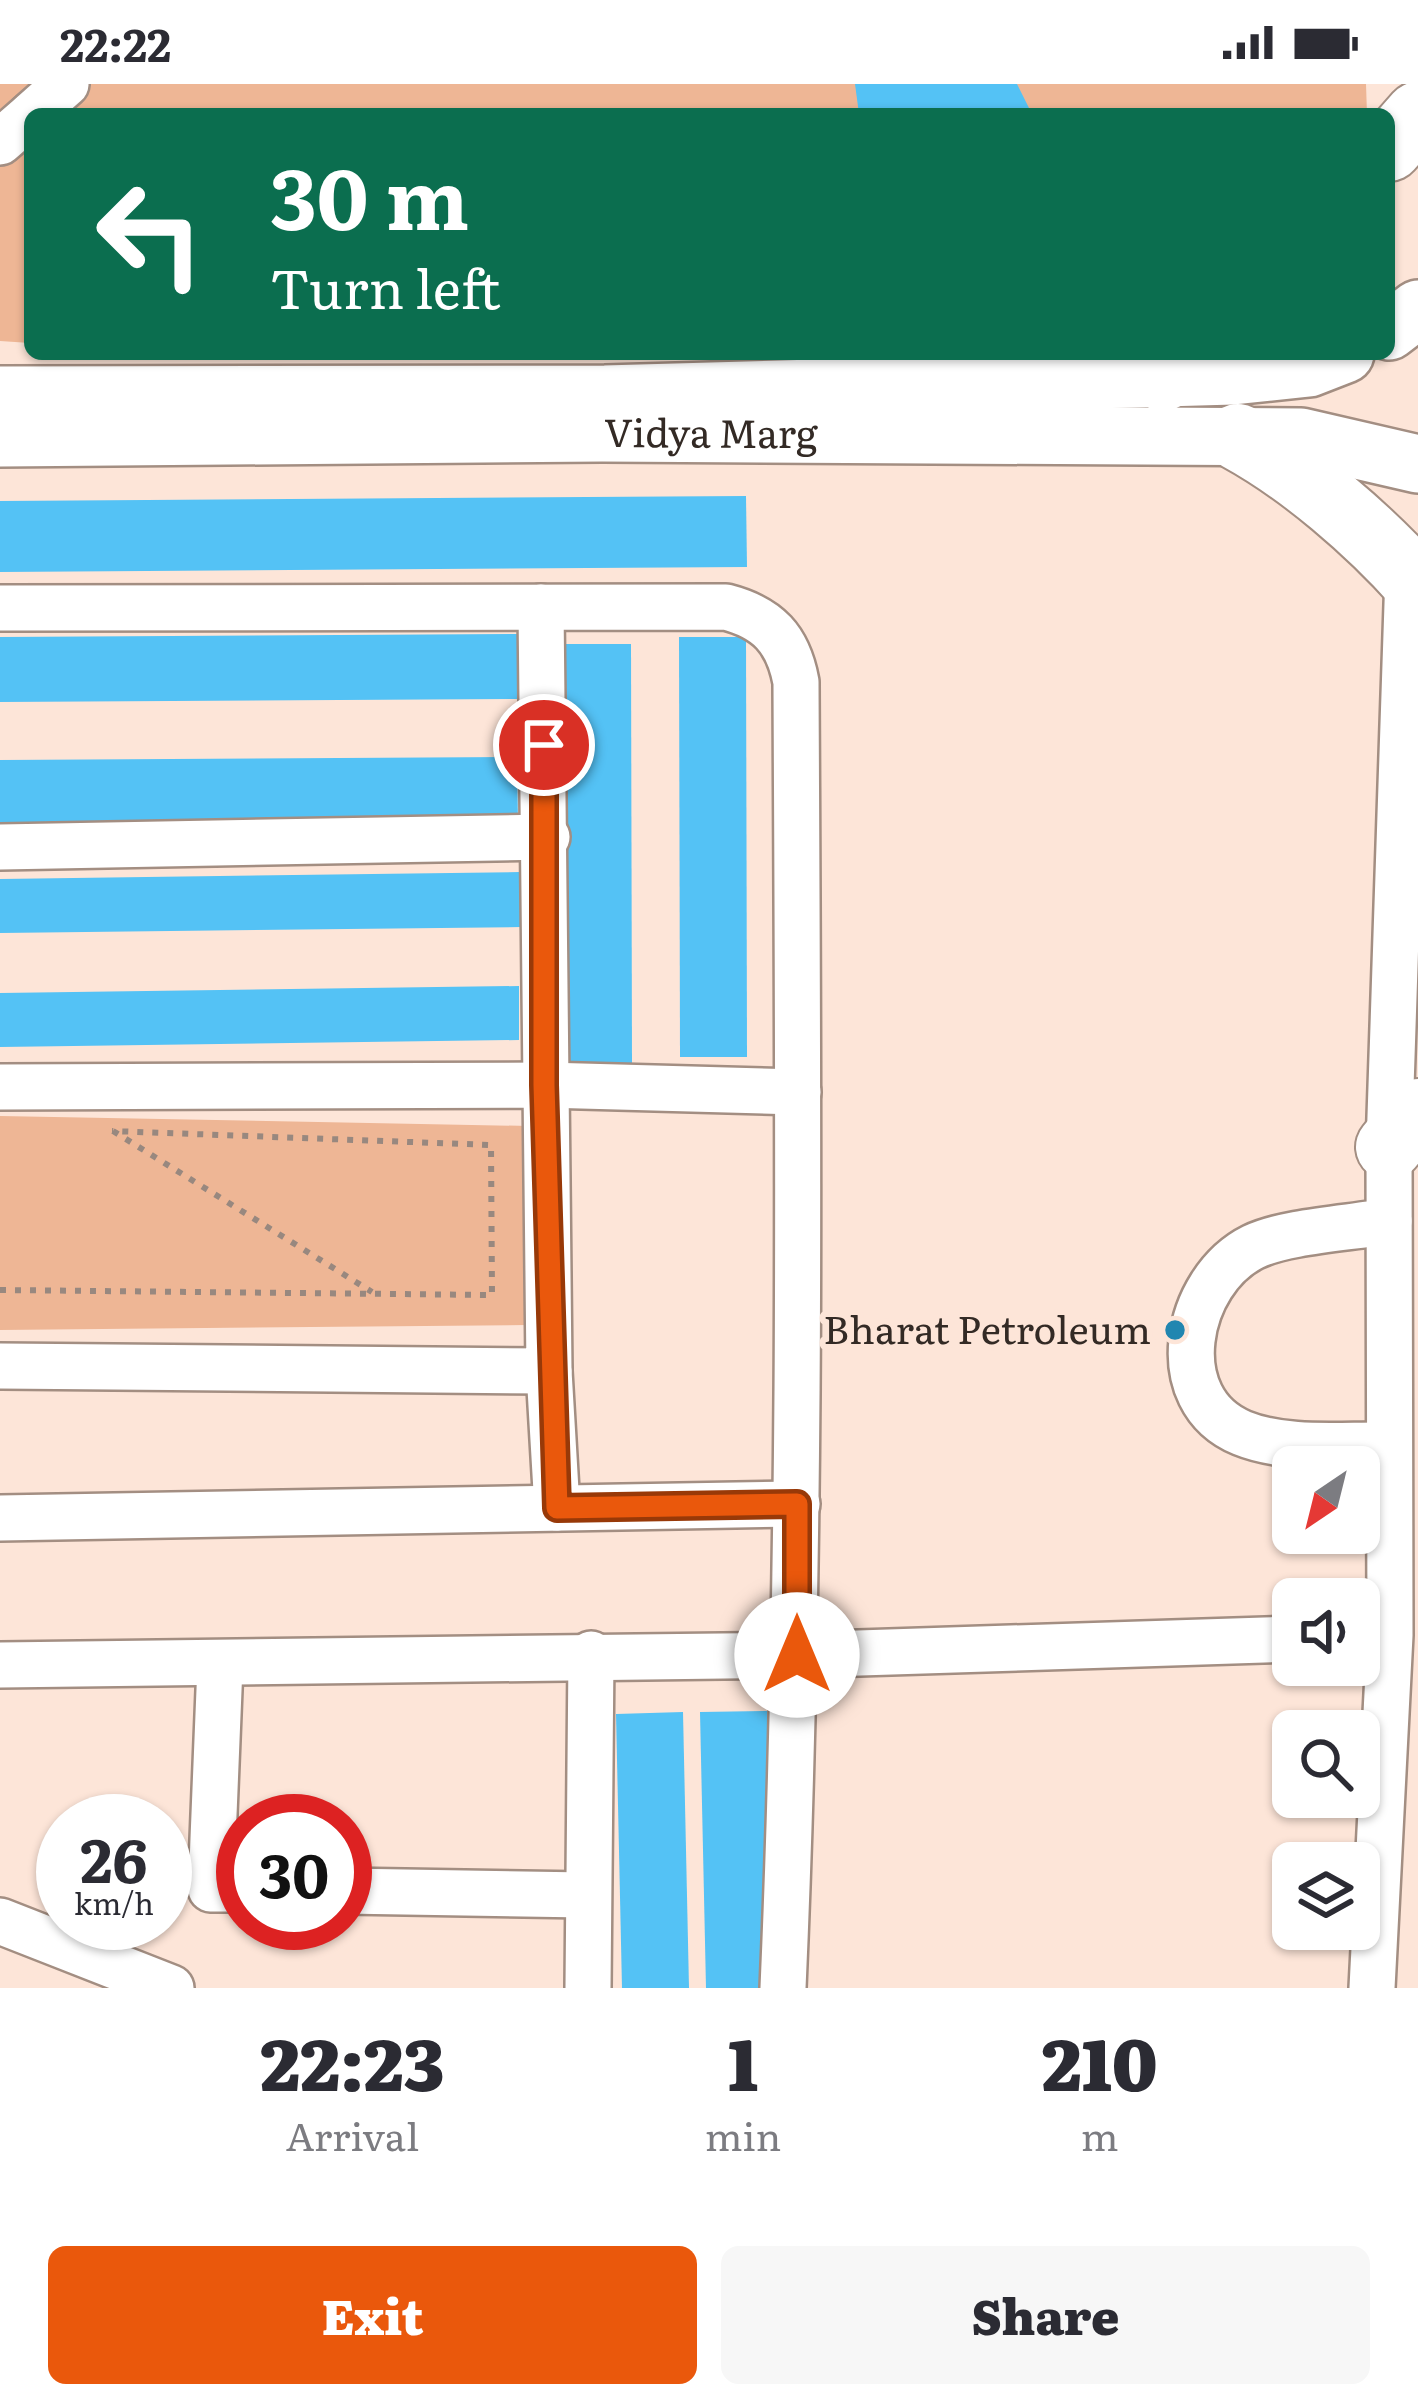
<!DOCTYPE html>
<html lang="en">
<head>
<meta charset="utf-8">
<style>
	:root { --surface:#fff; --page:#f7f7f7; --text:#2b2b33; --muted:#7c7c81; --accent:#ea580c }
	body { margin:0; font-family:Literata,serif; background:var(--page); color:var(--text); height:100vh; display:flex; flex-direction:column; font-size:45px; white-space:nowrap }
	* { box-sizing:border-box; margin:0 }
	p { font-size:39px; color:var(--muted) }
	.icon { flex:none; width:66px; height:66px; fill:none; stroke:currentColor; stroke-width:2; stroke-linecap:round; stroke-linejoin:round }
	.map { position:relative; height:1904px; overflow:hidden }
	.details { display:flex; flex-direction:column; background:var(--surface); flex:1 }
	.details>* { flex:none }
	.banner { position:absolute; left:24px; top:24px; width:1371px; height:252px; border-radius:18px; box-shadow:0 3px 9px #0004; background:#0b6e4f; color:#fff; overflow:hidden }
	.needle { width:78px; rotate:215deg }
	.buttons { position:absolute; left:1272px; top:1362px; display:grid; gap:24px }
	.buttons a { display:grid; place-items:center; width:108px; height:108px; border-radius:18px; background:var(--surface); box-shadow:0 3px 9px #0004; font-size:60px }
	.speed { position:absolute; left:36px; top:1710px; display:flex; gap:24px; font-size:60px; font-weight:700; text-align:center }
	.speed>* { display:grid; place-content:center; width:156px; height:156px; border-radius:50%; background:var(--surface); box-shadow:0 3px 9px #0004; line-height:1 }
	.speed small { font-size:30px; font-weight:400 }
	.speed .limit { border:18px solid #d22; background:#fff; color:#111 }
	.pin { position:absolute; display:grid; place-items:center; width:102px; height:102px; color:#fff; margin:-51px; border:6px solid #fff; border-radius:50%; box-shadow:0 3px 12px #0007 }
	.me { position:absolute; width:132px; margin:-66px; rotate:0deg; stroke-linejoin:round; filter:drop-shadow(0 0 9px #0008) }
	.turn { display:flex; align-items:center; gap:42px; height:252px; padding:0 48px; font-size:54px }
	.turn .icon { width:156px; height:156px; stroke-width:2.5 }
	.turn b { display:block; font-size:84px; line-height:102px }
	.eta { display:flex; justify-content:space-evenly; align-items:center; height:204px; text-align:center }
	.eta b { font-size:72px; font-weight:800; line-height:84px }
	.button { display:flex; gap:24px; margin-top:auto; padding:24px 48px }
	.button a { flex:1; height:138px; border-radius:18px; background:var(--accent); color:#fff; font-size:48px; font-weight:800; line-height:138px; text-align:center }
	.button a+a { background:var(--page); color:var(--text) }
	.status { display:flex; justify-content:space-between; align-items:center; height:84px; padding:0 60px; background:var(--surface); direction:ltr }
	.status svg { height:33px; fill:currentColor }
	.map>svg:first-child { display:block }
	.green { fill:#eeb695 }
	.building { fill:#54c2f5 }
	.lines { fill:none; stroke-linecap:round; stroke-linejoin:round }
	.minor-casing { stroke:#a38e82; stroke-width:50 }
	.major-casing { stroke:#a38e82; stroke-width:62 }
	.highway-casing { stroke:#a38e82; stroke-width:70 }
	.path { stroke:#98887f; stroke-width:6; stroke-dasharray:6 9; stroke-linecap:butt }
	.minor { stroke:#fff; stroke-width:45 }
	.major { stroke:#fff; stroke-width:57 }
	.highway { stroke:#fff; stroke-width:66 }
	.route-casing { stroke:#983908; stroke-width:30 }
	.route { stroke:#ea580c; stroke-width:21 }
	.poi-dot { fill:#2186b0; stroke:#fde5d8; stroke-width:4.5 }
	.labels { text-anchor:middle; stroke-width:12; stroke-linejoin:round; paint-order:stroke }
	.street-label { font-size:39px; fill:#332a25; stroke:#fde5d8 }
	.poi-label { font-size:39px; fill:#332a25; stroke:#fde5d8; text-anchor:end }
</style>
</head>
<body>
<div class="status"><b>22:22</b><svg viewBox="0 0 49 12"><path d="M0 12V9h3v3zM5 12V6h3v6zM10 12V3h3v9zM15 12V0h3v12zM26 1h20v11H26zM47 4h2v5h-2z"/></svg></div>
<div class="map">
<svg width="1418" height="1904" viewBox="0 0 1418 1904">
	<rect width="100%" height="100%" fill="#fde5d8"/>
	<g class="green">
		<path d="M 0,0 L 1366,0 L 1367,30 L 30,30 L 30,259 L 0,257 Z"/>
		<path d="M 0,1032 L 529,1042 L 527,1241 L 0,1246 Z"/>
	</g>
	<g class="building">
		<path d="M 855,0 L 1017,0 L 1032,30 L 859,30 Z"/>
		<path d="M 746,412 L 747,483 L 0,488 L 0,417 Z"/>
		<path d="M 519,550 L 520,615 L 0,618 L 0,553 Z"/>
		<path d="M 679,553 L 746,553 L 747,973 L 680,973 Z"/>
		<path d="M 565,560 L 631,560 L 632,980 L 566,979 Z"/>
		<path d="M 517,673 L 518,738 L 0,741 L 0,676 Z"/>
		<path d="M 520,788 L 521,843 L 0,849 L 0,795 Z"/>
		<path d="M 519,902 L 519,956 L 0,963 L 0,909 Z"/>
		<path d="M 767,1627 L 773,1904 L 706,1904 L 700,1628 Z"/>
		<path d="M 683,1628 L 689,1904 L 622,1904 L 616,1630 Z"/>
	</g>
	<g class="lines">
		<g class="minor-casing">
			<g id="minor">
				<path d="M 32,30 L 66,0"/>
				<path d="M 0,58 L 30,32"/>
				<path d="M 0,524 L 726,523 C 768,534 788,555 796,598 C 798,1034 802,1469 783,1904"/>
				<path d="M 0,763 L 547,753"/>
				<path d="M 0,1003 L 545,1001 L 798,1008"/>
				<path d="M 1389,1137 C 1351,1144 1286,1147 1253,1163 C 1185,1197 1162,1316 1242,1349 C 1286,1367 1343,1360 1389,1361"/>
				<path d="M 0,1282 L 549,1287 L 541,523"/>
				<path d="M 549,1287 L 557,1424"/>
				<path d="M 0,1434 L 797,1420"/>
				<path d="M 0,1581 L 797,1571 L 1293,1555"/>
				<path d="M 220,1581 L 211,1805 L 243,1805"/>
				<path d="M 345,1807 L 586,1811"/>
				<path d="M 0,1837 L 171,1904"/>
				<path d="M 588,1904 L 591,1570"/>
				<path d="M 1372,1904 L 1390,1551 L 1389,1063 L 1408,490"/>
			</g>
		</g>
		<g class="major-casing">
			<g id="major">
				<path d="M 1389,247 L 1418,225"/>
				<path d="M 0,311 L 605,310 L 1233,292 L 1309,284 L 1345,270"/>
				<path id="s1" d="M 0,354 L 602,349 L 1301,353 L 1418,380"/>
			</g>
		</g>
		<g class="highway-casing">
			<g id="highway">
				<path d="M 1389,64 L 1418,31"/>
				<path d="M 1163,294 L 1188,270"/>
				<path d="M 1238,353 C 1302,388 1369,446 1418,501"/>
				<path d="M 1389,1063 L 1418,1028"/>
			</g>
		</g>
		<g class="path">
			<path d="M 113,1047 L 372,1208"/>
			<path d="M 0,1206 L 492,1211 L 491,1061 L 112,1047"/>
		</g>
		<use href="#minor" class="minor"/>
		<use href="#major" class="major"/>
		<use href="#highway" class="highway"/>
	</g>
	<g class="lines">
		<g class="route-casing">
			<path id="route" d="M 544,661 L 544,1001 L 557,1424 L 797,1420 L 797,1571"/>
		</g>
		<use href="#route" class="route"/>
	</g>
	<circle class="poi-dot" cx="1175" cy="1246" r="12"/>
	<g class="labels">
		<g class="street-label">
			<text dy="14" stroke="none"><textPath href="#s1" startOffset="711">Vidya Marg</textPath></text>
		</g>
		<g class="poi-label">
			<text x="1151" y="1260">Bharat Petroleum</text>
		</g>
	</g>
</svg>
<div class="buttons">
<a><svg class="needle" viewBox="-14 -14 28 28"><path d="M0-13l5 13h-10z" fill="#e53935"/><path d="M0 13l5-13h-10z" fill="#7c7c81"/></svg></a>
<a><svg class="icon" aria-label="sound" viewBox="0 0 24 24"><path d="M4 9h4l5-4v14l-5-4H4zM17 9q2 3 0 6"/></svg></a>
<a><svg class="icon" aria-label="search" viewBox="0 0 24 24"><circle cx="10" cy="10" r="6"/><path d="M15 15l6 6"/></svg></a>
<a><svg class="icon" aria-label="layers" viewBox="0 0 24 24"><path d="M12 4l9 5-9 5-9-5zM3 14l9 5 9-5"/></svg></a>
</div>
<div class="speed"><div>26<small>km/h</small></div><div class="limit">30</div></div>
<div class="pin" style="left:544px;top:661px;background:#d93025"><svg class="icon" aria-label="arrive" viewBox="0 0 24 24"><path d="M6 21V4h12l-3 4 3 4H6"/></svg></div>
<svg class="me" style="left:797px;top:1571px" viewBox="-20 -20 40 40"><circle r="19" fill="#fff"/><path d="M0-13L10 11 0 6-10 11z" fill="#ea580c"/></svg>
<div class="banner">
<div class="turn"><svg class="icon" aria-label="left" viewBox="0 0 24 24"><path d="M17 20v-9H6M10 6l-5 5 5 5"/></svg><div><b>30 m</b>Turn left</div></div>
</div>
</div>
<section class="details">
<div class="eta">
<div><b>22:23</b><p>Arrival</p></div>
<div><b>1</b><p>min</p></div>
<div><b>210</b><p>m</p></div>
</div>
<div class="button"><a>Exit</a><a>Share</a></div>
</section>
</body>
</html>
